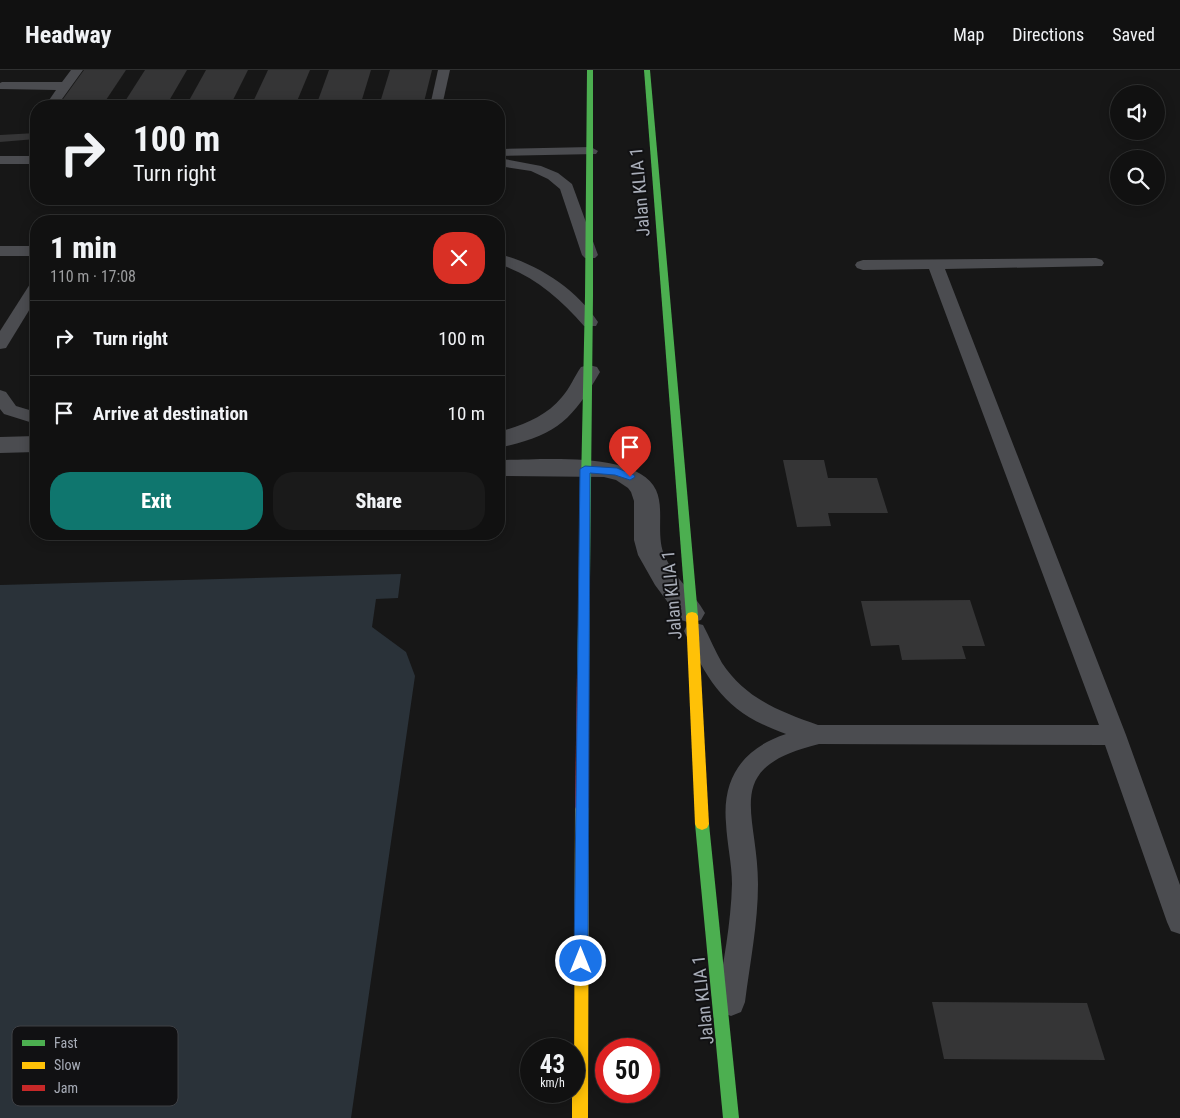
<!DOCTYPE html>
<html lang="en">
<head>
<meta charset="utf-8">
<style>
	:root { --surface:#111; --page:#1a1a1a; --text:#f1f3f6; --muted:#9c9d9f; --line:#303131; --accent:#0f766e }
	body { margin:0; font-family:"Roboto Condensed",sans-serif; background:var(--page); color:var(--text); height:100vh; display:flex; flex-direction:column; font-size:19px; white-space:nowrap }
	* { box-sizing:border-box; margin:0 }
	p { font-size:16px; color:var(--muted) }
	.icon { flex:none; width:28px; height:28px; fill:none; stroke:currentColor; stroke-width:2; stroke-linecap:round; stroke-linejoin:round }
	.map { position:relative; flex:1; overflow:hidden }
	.drawer { position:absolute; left:30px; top:145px; width:475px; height:325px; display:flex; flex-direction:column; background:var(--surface); border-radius:20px; box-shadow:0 2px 12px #0003,0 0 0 1px var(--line) }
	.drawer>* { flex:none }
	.guide { position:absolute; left:30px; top:30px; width:475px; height:105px; border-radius:20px; box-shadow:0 2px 12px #0003,0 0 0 1px var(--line); background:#111; color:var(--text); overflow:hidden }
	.tools { position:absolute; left:1110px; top:15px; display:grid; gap:10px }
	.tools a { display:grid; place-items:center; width:55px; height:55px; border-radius:50%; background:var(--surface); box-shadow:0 2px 12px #0003,0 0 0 1px var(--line); font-size:25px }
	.speed { position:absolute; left:520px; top:968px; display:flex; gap:10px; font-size:25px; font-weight:700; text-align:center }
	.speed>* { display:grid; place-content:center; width:65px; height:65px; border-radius:50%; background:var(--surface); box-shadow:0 2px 12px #0003,0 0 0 1px var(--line); line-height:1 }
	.speed small { font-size:12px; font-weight:400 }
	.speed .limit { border:8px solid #d22; background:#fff; color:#111 }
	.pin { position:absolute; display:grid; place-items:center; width:42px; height:42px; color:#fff; margin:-51px -21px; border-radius:50% 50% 50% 0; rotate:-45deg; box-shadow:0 0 5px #0007 }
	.pin .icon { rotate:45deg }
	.me { position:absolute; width:55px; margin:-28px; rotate:0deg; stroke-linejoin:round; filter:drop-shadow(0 0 4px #0008) }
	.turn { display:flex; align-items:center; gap:18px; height:105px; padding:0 20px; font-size:22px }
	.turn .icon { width:65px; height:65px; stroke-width:2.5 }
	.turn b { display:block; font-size:35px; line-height:42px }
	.round { display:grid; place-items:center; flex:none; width:52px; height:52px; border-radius:20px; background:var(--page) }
	.head { display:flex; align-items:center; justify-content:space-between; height:85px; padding:0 20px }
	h1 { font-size:30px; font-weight:800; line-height:38px }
	.button { display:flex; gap:10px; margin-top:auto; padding:10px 20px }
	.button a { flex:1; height:58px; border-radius:20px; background:var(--accent); color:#fff; font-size:20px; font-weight:800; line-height:58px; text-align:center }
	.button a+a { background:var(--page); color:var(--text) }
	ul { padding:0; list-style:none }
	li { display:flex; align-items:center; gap:15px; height:75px; padding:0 20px; border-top:1px solid var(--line) }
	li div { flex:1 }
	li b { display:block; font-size:19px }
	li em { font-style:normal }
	header { display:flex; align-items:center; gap:30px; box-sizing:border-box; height:70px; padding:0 25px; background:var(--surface); border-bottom:1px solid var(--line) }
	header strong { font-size:24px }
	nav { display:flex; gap:28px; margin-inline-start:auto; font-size:18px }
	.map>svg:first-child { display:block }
	.water { fill:#2a3239 }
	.building { fill:#353536 }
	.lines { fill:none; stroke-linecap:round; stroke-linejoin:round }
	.lane { fill:#4b4c50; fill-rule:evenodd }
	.street { fill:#4b4c50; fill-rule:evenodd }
	.fast { fill:#4caf50; fill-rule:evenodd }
	.slow { fill:#ffc107; fill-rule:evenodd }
	.jam { fill:#c62828; fill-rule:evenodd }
	.route { fill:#1a73e8; stroke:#114b97 }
	.labels { text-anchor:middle; stroke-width:4; stroke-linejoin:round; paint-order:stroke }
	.street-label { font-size:18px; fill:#a8adb8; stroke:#111113 }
	.key { fill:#111113; stroke:#3e4045; stroke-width:1 }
	.key-label { font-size:14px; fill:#a8adb8 }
</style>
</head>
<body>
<header>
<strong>Headway</strong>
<nav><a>Map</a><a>Directions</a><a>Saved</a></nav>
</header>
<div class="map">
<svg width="1180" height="1048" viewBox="0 0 1180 1048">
	<rect width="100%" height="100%" fill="#171717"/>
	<path class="water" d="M 401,504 L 398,528 L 376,529 L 372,557 L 406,582 L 415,606 L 351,1048 L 0,1048 L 0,515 Z"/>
	<g class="building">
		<path d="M 84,0 L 126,0 L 102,36 L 58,36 Z"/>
		<path d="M 145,0 L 187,0 L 166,36 L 122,36 Z"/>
		<path d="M 206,0 L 248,0 L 230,36 L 186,36 Z"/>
		<path d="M 268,0 L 310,0 L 295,36 L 251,36 Z"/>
		<path d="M 329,0 L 371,0 L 360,36 L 316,36 Z"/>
		<path d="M 390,0 L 432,0 L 423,36 L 379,36 Z"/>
		<path d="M 36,63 L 36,69 L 0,72 L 0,65 Z"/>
		<path d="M 783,390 L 824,390 L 828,408 L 877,408 L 888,443 L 828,443 L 831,456 L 797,457 Z"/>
		<path d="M 970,530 L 985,576 L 962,576 L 966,589 L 902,590 L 899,575 L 871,576 L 861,531 Z"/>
		<path d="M 932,932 L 1087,933 L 1105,990 L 944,989 Z"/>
	</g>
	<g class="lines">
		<g class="lane">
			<path d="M 71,0 L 83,0 L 57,36 L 45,36 L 56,20 L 0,19 L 0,13 L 2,12 L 62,12 Z"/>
			<path d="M 438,0 L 450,0 L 442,36 L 430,36 Z"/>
			<path d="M 591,77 L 598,81 L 596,84 L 499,86 L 499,80 L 502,79 Z"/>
			<rect x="0" y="86" width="36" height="8"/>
			<path d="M 499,88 L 541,96 L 558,103 L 572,114 L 598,185 L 595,188 L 585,188 L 582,185 L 560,119 L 548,109 L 531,101 L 499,96 Z"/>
			<rect x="0" y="176" width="36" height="10"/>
			<path d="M 499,184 C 538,194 576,219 598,252 L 596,256 L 584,256 C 560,228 534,206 499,194 Z"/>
			<path d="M 1096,188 L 1102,190 L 1104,193 L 1102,196 L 945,199 L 1126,665 L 1180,815 L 1180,864 L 1171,861 L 1167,852 L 1105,675 L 819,674 C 720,698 758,741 758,814 C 758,853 750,893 745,932 L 741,942 L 731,946 L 721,942 L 717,932 C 723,893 731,854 732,814 C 732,794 727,774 726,753 C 722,708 743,678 786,664 C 726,643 710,615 684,561 L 687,555 L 695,553 L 703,555 C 710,568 715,581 722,593 C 745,628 780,642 818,655 L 1099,655 L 929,199 L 863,200 L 857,198 L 855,195 L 857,192 L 863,190 Z"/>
			<path d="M 36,212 L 36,229 L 6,278 L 0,279 L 0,261 L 30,214 Z"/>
			<path d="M 0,320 L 6,322 L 16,336 L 36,342 L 36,354 L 4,344 L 0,339 Z"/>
		</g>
		<g class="street">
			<path d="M 589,295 L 597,297 L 600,302 C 571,352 556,365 499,378 L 499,362 C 522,355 546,347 562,327 C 570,318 574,307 581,297 Z"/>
			<path d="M 36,366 L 36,382 L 0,383 L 0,367 Z"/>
			<path d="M 499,390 C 537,390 638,380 656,420 C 665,440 655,465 665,487 C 675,508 694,523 705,543 L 701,550 L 691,553 L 681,550 L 655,515 L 638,485 L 634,470 L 634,431 L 631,422 L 628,418 L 616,410 L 604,407 L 499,406 Z"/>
		</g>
		<g class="fast">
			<path d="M 587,0 L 593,0 L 593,226 L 589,602 L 587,605 L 579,605 L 577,602 L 585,226 Z"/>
			<path d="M 644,0 L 650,0 L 698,546 L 696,549 L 688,549 L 686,546 Z"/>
			<path d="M 702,748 L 707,750 L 709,754 L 739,1048 L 723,1048 L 695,754 L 697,750 Z"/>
		</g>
		<g class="slow">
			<path d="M 692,542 L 696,543 L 698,546 L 709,754 L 707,758 L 702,760 L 697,758 L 695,754 L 686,546 L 688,543 Z"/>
			<path d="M 582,731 L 587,733 L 589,737 L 588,1048 L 572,1048 L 572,1021 L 574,1021 L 575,737 L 577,733 Z"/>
		</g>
		<path class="jam" d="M 583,597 L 587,599 L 589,602 L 589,737 L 587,741 L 582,743 L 577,741 L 575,737 L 577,602 L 579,599 Z"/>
	</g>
	<path class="route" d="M 585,396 L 617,398 L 634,405 L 635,407 L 630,410 L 615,405 L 590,403 L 588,891 L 586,896 L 581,898 L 576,896 L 574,891 L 580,399 Z"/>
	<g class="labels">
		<g class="street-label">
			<text transform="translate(640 122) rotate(-95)" y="6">Jalan KLIA 1</text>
			<text transform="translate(672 525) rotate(-95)" y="6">Jalan KLIA 1</text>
			<text transform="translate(703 930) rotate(-96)" y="6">Jalan KLIA 1</text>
		</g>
	</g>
	<rect x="12" y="956" width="166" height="80" rx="8" class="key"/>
	<rect x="22" y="970" width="23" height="6" fill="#4caf50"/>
	<rect x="22" y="992" width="23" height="7" fill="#ffc107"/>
	<rect x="22" y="1015" width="23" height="6" fill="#c62828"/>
	<g class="key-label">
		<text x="54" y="978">Fast</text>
		<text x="54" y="1000">Slow</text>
		<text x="54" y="1023">Jam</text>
	</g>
</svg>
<div class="tools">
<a><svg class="icon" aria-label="sound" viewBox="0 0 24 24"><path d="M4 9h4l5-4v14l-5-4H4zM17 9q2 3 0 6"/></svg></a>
<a><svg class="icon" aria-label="search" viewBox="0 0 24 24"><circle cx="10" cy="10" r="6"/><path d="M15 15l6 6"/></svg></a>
</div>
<div class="speed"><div>43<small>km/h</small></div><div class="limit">50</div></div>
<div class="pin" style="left:630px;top:407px;background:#d93025"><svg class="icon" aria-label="arrive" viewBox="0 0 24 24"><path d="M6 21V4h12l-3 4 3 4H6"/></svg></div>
<svg class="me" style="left:581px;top:891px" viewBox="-20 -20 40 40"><circle r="17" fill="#1a73e8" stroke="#fff" stroke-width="3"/><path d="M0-11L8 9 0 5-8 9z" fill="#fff"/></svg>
<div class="guide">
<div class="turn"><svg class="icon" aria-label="right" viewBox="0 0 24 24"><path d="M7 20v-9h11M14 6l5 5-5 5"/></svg><div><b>100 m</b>Turn right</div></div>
</div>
<section class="drawer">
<div class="head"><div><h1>1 min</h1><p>110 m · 17:08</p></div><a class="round" style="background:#d93025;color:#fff"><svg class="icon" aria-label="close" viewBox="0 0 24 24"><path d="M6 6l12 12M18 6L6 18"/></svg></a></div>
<ul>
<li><svg class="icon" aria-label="right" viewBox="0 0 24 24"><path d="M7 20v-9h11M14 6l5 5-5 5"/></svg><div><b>Turn right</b></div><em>100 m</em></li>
<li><svg class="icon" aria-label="arrive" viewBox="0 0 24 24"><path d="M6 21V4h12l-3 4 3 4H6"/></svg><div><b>Arrive at destination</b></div><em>10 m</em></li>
</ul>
<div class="button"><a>Exit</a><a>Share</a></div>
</section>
</div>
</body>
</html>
